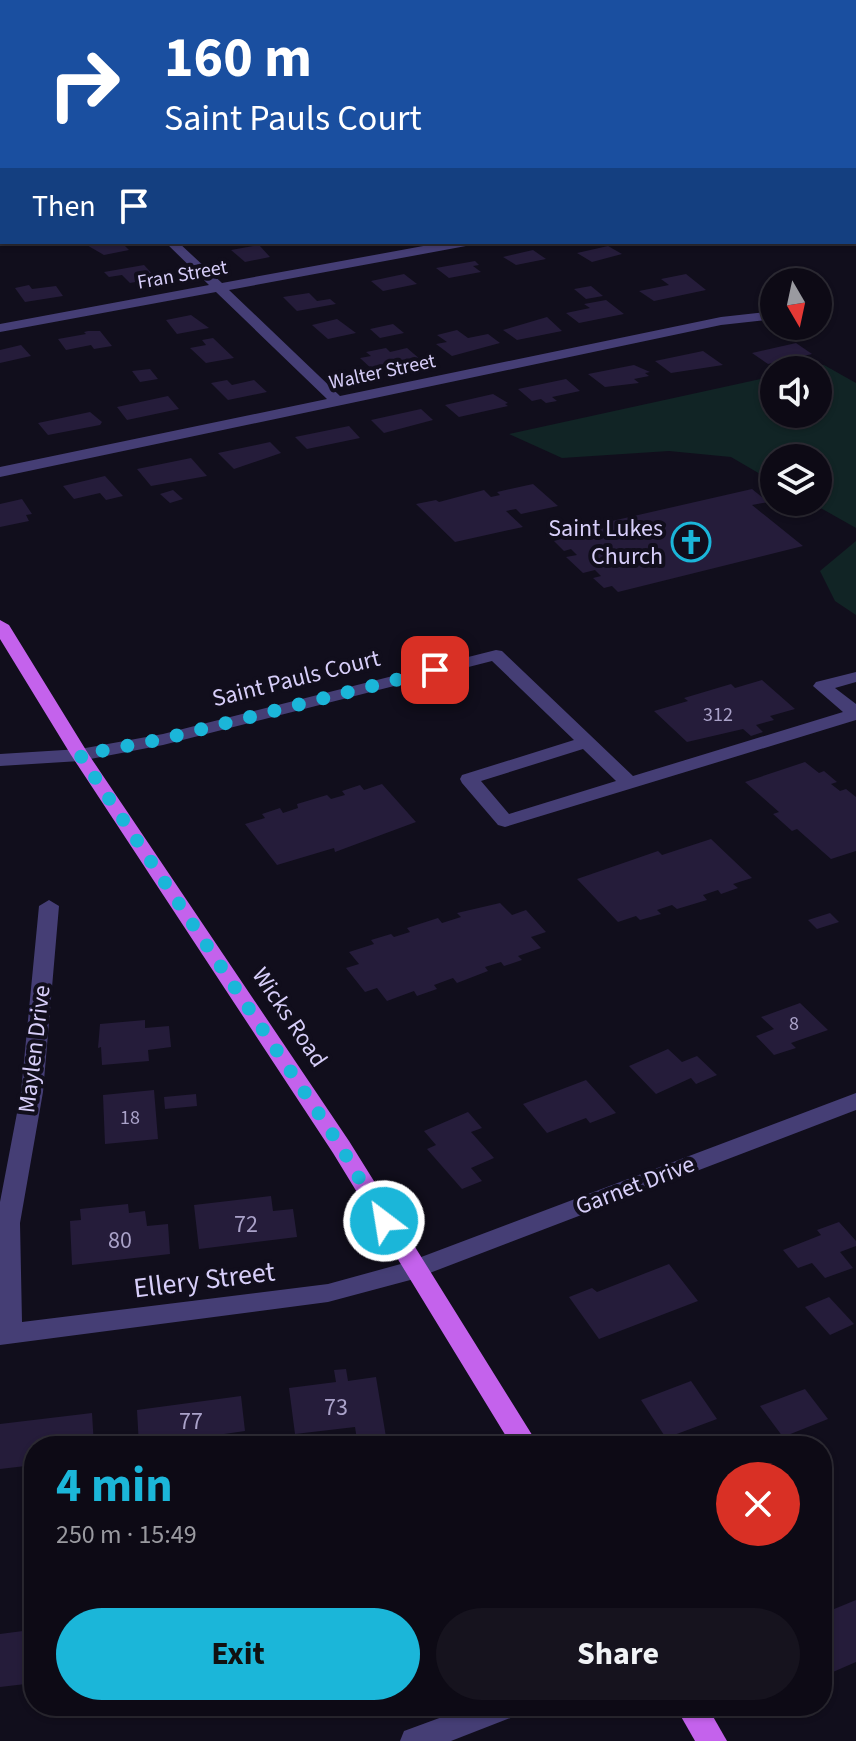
<!DOCTYPE html>
<html lang="en">
<head>
<meta charset="utf-8">
<style>
	:root { --surface:#0d0a15; --page:#16131e; --text:#f1f3f6; --muted:#9a9aa0; --line:#2d2b34; --accent:#1bb6d9 }
	body { margin:0; font-family:"Source Sans 3",sans-serif; background:var(--page); color:var(--text); height:100vh; display:flex; flex-direction:column; font-size:30px; white-space:nowrap }
	* { box-sizing:border-box; margin:0 }
	p { font-size:26px; color:var(--muted) }
	.icon { flex:none; width:44px; height:44px; fill:none; stroke:currentColor; stroke-width:2; stroke-linecap:round; stroke-linejoin:round }
	.map { position:relative; flex:1; overflow:hidden }
	.drawer { position:absolute; left:24px; top:1436px; width:808px; height:280px; display:flex; flex-direction:column; background:var(--surface); border-radius:32px; box-shadow:0 2px 6px #0004,0 0 0 2px var(--line) }
	.drawer>* { flex:none }
	.guide { position:absolute; left:0px; top:0px; width:856px; height:244px; box-shadow:0 2px 6px #0004,0 0 0 2px var(--line); background:#1a4fa0; color:#fff; overflow:hidden }
	.needle { width:52px; rotate:171deg }
	.buttons { position:absolute; left:760px; top:268px; display:grid; gap:16px }
	.buttons a { display:grid; place-items:center; width:72px; height:72px; border-radius:50%; background:var(--surface); box-shadow:0 2px 6px #0004,0 0 0 2px var(--line); font-size:40px }
	.pin { position:absolute; display:grid; place-items:center; width:68px; height:68px; color:#fff; margin:-34px; border-radius:16px; box-shadow:0 4px 12px #0006 }
	.me { position:absolute; width:88px; margin:-44px; rotate:329deg; stroke-linejoin:round; filter:drop-shadow(0 0 6px #0008) }
	.turn { display:flex; align-items:center; gap:28px; height:168px; padding:0 32px; font-size:36px }
	.turn .icon { width:104px; height:104px; stroke-width:2.5 }
	.turn b { display:block; font-size:56px; line-height:68px }
	.then { display:flex; align-items:center; height:76px; padding:0 32px; background:#0003; gap:16px; font-size:30px }
	.round { display:grid; place-items:center; flex:none; width:84px; height:84px; border-radius:42px; background:var(--page) }
	.overview { display:flex; align-items:center; justify-content:space-between; height:136px; padding:0 32px }
	h1 { font-size:48px; font-weight:700; line-height:60px; color:var(--accent) }
	.button { display:flex; gap:16px; margin-top:auto; padding:16px 32px }
	.button a { flex:1; height:92px; border-radius:48px; background:var(--accent); color:#111; font-size:32px; font-weight:700; line-height:92px; text-align:center }
	.button a+a { background:var(--page); color:var(--text) }
	.map>svg:first-child { display:block }
	.green { fill:#112425 }
	.building { fill:#251c3a }
	.lines { fill:none; stroke-linecap:round; stroke-linejoin:round }
	.minor { fill:#453e75; fill-rule:evenodd }
	.major { fill:#c462ec; fill-rule:evenodd }
	.route { stroke:#1bb6d9; stroke-width:14; stroke-dasharray:0 25.2 }
	.labels { text-anchor:middle; stroke-width:8; stroke-linejoin:round; paint-order:stroke }
	.far-street-label { font-size:20px; fill:#d7cef9; stroke:#110e1c }
	.number-label { font-size:20px; fill:#aaa2c9 }
	.poi-label { font-size:24px; fill:#d7cef9; stroke:#110e1c; text-anchor:end }
	.street-label { font-size:24px; fill:#d7cef9; stroke:#110e1c }
	.near-number-label { font-size:24px; fill:#aaa2c9 }
	.near-street-label { font-size:28px; fill:#d7cef9; stroke:#110e1c }
</style>
</head>
<body>
<div class="map">
<svg width="856" height="1741" viewBox="0 0 856 1741">
	<rect width="100%" height="100%" fill="#110e1c"/>
	<g class="green">
		<path d="M 824,365 L 856,383 L 856,528 L 810,502 L 818,502 L 818,458 L 774,458 L 774,482 L 731,457 L 669,451 L 562,458 L 509,434 L 774,376 L 774,414 L 818,414 L 818,370 L 801,370 Z"/>
		<path d="M 856,541 L 856,615 L 835,601 L 820,571 Z"/>
	</g>
	<g class="building">
		<path d="M 96,242 L 121,242 L 129,250 L 104,255 L 85,244 Z"/>
		<path d="M 259,245 L 270,257 L 245,262 L 231,250 Z"/>
		<path d="M 608,246 L 622,254 L 592,262 L 577,253 Z"/>
		<path d="M 533,250 L 546,259 L 516,265 L 503,257 Z"/>
		<path d="M 475,261 L 479,265 L 473,266 L 481,272 L 449,278 L 436,268 Z"/>
		<path d="M 144,265 L 156,278 L 130,283 L 122,275 L 109,277 L 104,272 Z"/>
		<path d="M 404,274 L 417,284 L 383,291 L 371,281 Z"/>
		<path d="M 686,274 L 706,290 L 654,301 L 639,291 L 669,285 L 661,279 Z"/>
		<path d="M 29,285 L 32,289 L 56,286 L 63,296 L 25,302 L 15,288 Z"/>
		<path d="M 591,286 L 603,296 L 586,299 L 574,289 Z"/>
		<path d="M 309,293 L 317,301 L 330,299 L 336,304 L 297,311 L 283,297 Z"/>
		<path d="M 606,300 L 624,314 L 579,323 L 566,313 L 590,308 L 584,304 Z"/>
		<path d="M 191,315 L 209,328 L 177,334 L 166,320 Z"/>
		<path d="M 547,317 L 562,331 L 517,340 L 503,330 Z"/>
		<path d="M 337,319 L 356,333 L 328,339 L 312,325 Z"/>
		<path d="M 393,324 L 404,333 L 380,338 L 370,329 Z"/>
		<path d="M 457,330 L 468,338 L 488,334 L 500,343 L 452,356 L 436,344 L 447,342 L 437,335 Z"/>
		<path d="M 88,331 L 100,331 L 112,346 L 94,349 L 91,345 L 66,350 L 58,339 L 86,334 L 84,332 Z"/>
		<path d="M 213,338 L 234,358 L 206,363 L 190,348 L 206,345 L 202,340 Z"/>
		<path d="M 796,343 L 812,354 L 768,364 L 752,353 Z"/>
		<path d="M 21,345 L 31,356 L 0,363 L 0,350 Z"/>
		<path d="M 386,348 L 390,352 L 407,348 L 421,360 L 373,370 L 360,358 L 371,356 L 366,352 Z"/>
		<path d="M 703,351 L 723,365 L 671,373 L 655,361 Z"/>
		<path d="M 634,365 L 650,372 L 645,373 L 649,376 L 634,379 L 639,383 L 605,387 L 588,374 Z"/>
		<path d="M 150,369 L 158,379 L 140,382 L 132,371 Z"/>
		<path d="M 566,379 L 580,391 L 552,397 L 557,401 L 546,403 L 541,399 L 532,401 L 518,389 Z"/>
		<path d="M 227,380 L 232,385 L 254,380 L 267,392 L 228,400 L 211,383 Z"/>
		<path d="M 493,394 L 508,403 L 505,404 L 508,406 L 459,417 L 445,405 Z"/>
		<path d="M 168,396 L 179,409 L 127,420 L 117,407 Z"/>
		<path d="M 421,409 L 433,420 L 384,433 L 371,420 Z"/>
		<path d="M 90,412 L 102,422 L 100,425 L 48,435 L 38,423 Z"/>
		<path d="M 349,426 L 360,438 L 307,449 L 295,437 Z"/>
		<path d="M 270,442 L 281,453 L 234,469 L 218,453 Z"/>
		<path d="M 191,458 L 207,476 L 151,486 L 137,469 Z"/>
		<path d="M 105,476 L 123,496 L 106,500 L 100,493 L 74,499 L 63,486 Z"/>
		<path d="M 533,484 L 558,506 L 521,514 L 516,509 L 506,511 L 523,527 L 455,542 L 416,504 L 436,500 L 439,502 L 484,490 L 491,497 L 500,495 L 497,492 Z"/>
		<path d="M 752,489 L 768,502 L 752,505 L 803,546 L 618,592 L 612,586 L 604,588 L 593,578 L 601,576 L 595,570 L 583,573 L 566,557 L 577,555 L 571,549 L 564,551 L 554,541 L 561,539 L 555,534 Z"/>
		<path d="M 173,490 L 183,499 L 170,503 L 160,494 Z"/>
		<path d="M 22,499 L 32,514 L 26,515 L 29,521 L 0,527 L 0,504 Z"/>
		<path d="M 762,680 L 795,709 L 770,716 L 774,720 L 756,725 L 763,732 L 751,736 L 743,729 L 687,742 L 654,711 L 688,701 L 684,698 L 731,684 L 735,688 Z"/>
		<path d="M 805,762 L 819,773 L 824,771 L 837,782 L 831,784 L 840,791 L 846,789 L 856,797 L 856,851 L 831,859 L 797,829 L 792,831 L 773,814 L 779,812 L 745,782 Z"/>
		<path d="M 382,784 L 416,822 L 335,852 L 334,848 L 277,865 L 245,824 L 265,818 L 262,814 L 280,808 L 283,813 L 298,808 L 297,804 L 327,795 L 331,799 L 345,795 L 342,791 L 360,785 L 364,790 Z"/>
		<path d="M 711,839 L 752,878 L 733,884 L 738,888 L 721,894 L 718,890 L 703,895 L 707,900 L 677,909 L 672,905 L 657,910 L 661,914 L 640,920 L 636,916 L 618,922 L 577,879 L 658,851 L 662,855 Z"/>
		<path d="M 500,903 L 512,915 L 526,910 L 546,932 L 531,937 L 541,948 L 518,956 L 522,960 L 504,966 L 501,962 L 485,967 L 488,971 L 457,983 L 453,978 L 434,985 L 437,989 L 417,996 L 414,991 L 387,1001 L 377,988 L 365,992 L 346,968 L 359,964 L 349,952 L 374,944 L 371,940 L 391,934 L 394,937 L 410,932 L 407,928 L 438,918 L 442,923 L 461,917 L 457,913 Z"/>
		<path d="M 830,913 L 839,922 L 817,929 L 808,920 Z"/>
		<path d="M 800,1003 L 828,1030 L 791,1043 L 796,1048 L 774,1055 L 756,1036 L 774,1029 L 761,1017 Z"/>
		<path d="M 145,1020 L 145,1028 L 169,1026 L 171,1047 L 148,1050 L 149,1061 L 102,1065 L 101,1047 L 98,1048 L 100,1024 Z"/>
		<path d="M 668,1049 L 682,1062 L 697,1056 L 717,1075 L 696,1084 L 691,1078 L 656,1094 L 629,1066 Z"/>
		<path d="M 586,1080 L 616,1113 L 590,1123 L 586,1118 L 547,1133 L 523,1104 Z"/>
		<path d="M 154,1090 L 158,1139 L 105,1144 L 103,1095 Z"/>
		<path d="M 196,1094 L 197,1106 L 165,1109 L 164,1097 Z"/>
		<path d="M 468,1112 L 482,1128 L 471,1132 L 494,1158 L 471,1168 L 482,1181 L 462,1189 L 427,1149 L 436,1145 L 424,1131 Z"/>
		<path d="M 271,1196 L 273,1211 L 293,1209 L 297,1237 L 199,1249 L 194,1205 Z"/>
		<path d="M 128,1204 L 129,1213 L 145,1211 L 147,1226 L 168,1224 L 170,1254 L 72,1265 L 70,1221 L 81,1220 L 80,1209 Z"/>
		<path d="M 839,1222 L 856,1241 L 856,1246 L 840,1252 L 853,1268 L 825,1278 L 812,1263 L 798,1268 L 783,1250 L 821,1235 L 817,1230 Z"/>
		<path d="M 669,1264 L 698,1301 L 599,1339 L 569,1297 L 592,1288 L 597,1292 Z"/>
		<path d="M 829,1297 L 854,1324 L 830,1335 L 805,1307 Z"/>
		<path d="M 346,1369 L 348,1381 L 376,1377 L 386,1437 L 357,1440 L 355,1427 L 295,1434 L 289,1388 L 336,1382 L 334,1370 Z"/>
		<path d="M 691,1381 L 717,1419 L 666,1438 L 641,1400 Z"/>
		<path d="M 805,1389 L 828,1419 L 783,1437 L 760,1406 Z"/>
		<path d="M 241,1396 L 245,1431 L 224,1434 L 225,1446 L 139,1446 L 137,1410 Z"/>
		<path d="M 92,1413 L 94,1446 L 34,1446 L 34,1465 L 0,1469 L 0,1424 Z"/>
		<path d="M 856,1600 L 856,1662 L 826,1675 L 822,1670 L 822,1614 Z"/>
		<path d="M 23,1631 L 24,1634 L 34,1632 L 34,1683 L 0,1687 L 0,1634 Z"/>
	</g>
	<g class="lines">
		<g class="minor">
			<path d="M 87,0 L 114,0 L 115,2 L 88,2 Z"/>
			<path d="M 358,0 L 407,0 L 357,2 Z"/>
			<rect x="0" y="208" width="2" height="8"/>
			<path d="M 165,242 L 178,242 L 222,283 L 445,242 L 472,242 L 466,246 L 229,290 L 340,396 L 721,317 L 774,311 L 774,319 L 721,325 L 0,477 L 0,467 L 327,399 L 216,292 L 0,332 L 0,324 L 209,285 Z"/>
			<path d="M 818,306 L 831,307 L 833,310 L 818,314 Z"/>
			<path d="M 496,650 L 502,651 L 633,776 L 843,712 L 813,686 L 816,682 L 856,672 L 856,682 L 835,688 L 856,704 L 856,720 L 505,827 L 498,825 L 462,783 L 460,779 L 462,775 L 574,740 L 492,661 L 163,745 L 80,761 L 0,766 L 0,754 L 80,749 L 163,734 ZM 583,749 L 616,781 L 509,814 L 481,781 Z"/>
			<path d="M 49,900 L 59,906 L 43,1092 L 20,1223 L 22,1322 L 328,1284 L 408,1262 L 856,1093 L 856,1110 L 414,1279 L 328,1302 L 0,1345 L 0,1202 L 21,1092 L 39,906 Z"/>
			<path d="M 472,1706 L 522,1706 L 518,1715 L 451,1741 L 400,1741 L 404,1731 Z"/>
		</g>
		<g class="major">
			<path d="M 768,0 L 787,0 L 788,2 L 769,2 Z"/>
			<rect x="854" y="14" width="2" height="7"/>
			<path d="M 0,620 L 9,625 L 89,755 L 349,1141 L 539,1446 L 512,1446 L 333,1153 L 71,755 L 0,639 Z"/>
			<path d="M 675,1706 L 707,1706 L 727,1741 L 695,1741 Z"/>
		</g>
	</g>
	<g class="lines">
		<path class="route" d="M 384,1221 L 341,1147 L 80,755 L 163,739 L 435,670"/>
	</g>
	<defs>
		<g id="church-ring" transform="scale(2)"><circle r="9.5" fill="#110e1c" stroke="#1bb6d9" stroke-width="1.5"/><path d="M-1.2-6h2.4v3.5h3.3v2.4h-3.3V6h-2.4V-.1h-3.3v-2.4h3.3Z" fill="#1bb6d9"/></g>
	</defs>
	<g fill-rule="evenodd">
		<use href="#church-ring" x="691" y="542"/>
	</g>
	<g class="labels">
		<g class="far-street-label">
			<text transform="translate(182 274) rotate(-10)" y="7">Fran Street</text>
			<text transform="translate(382 371) rotate(-12)" y="7">Walter Street</text>
		</g>
		<g class="number-label">
			<text x="718" y="721">312</text>
			<text x="794" y="1030">8</text>
			<text x="130" y="1124">18</text>
		</g>
		<g class="poi-label">
			<text x="663" y="536">Saint Lukes<tspan x="663" dy="28">Church</tspan></text>
		</g>
		<g class="street-label">
			<text transform="translate(296 678) rotate(-14)" y="8">Saint Pauls Court</text>
			<text transform="translate(290 1017) rotate(56)" y="8">Wicks Road</text>
			<text transform="translate(34 1049) rotate(-83)" y="8">Maylen Drive</text>
			<text transform="translate(635 1185) rotate(-21)" y="8">Garnet Drive</text>
		</g>
		<g class="near-number-label">
			<text x="246" y="1232">72</text>
			<text x="120" y="1248">80</text>
			<text x="336" y="1415">73</text>
			<text x="191" y="1429">77</text>
		</g>
		<g class="near-street-label">
			<text transform="translate(204 1279) rotate(-7)" y="10">Ellery Street</text>
		</g>
	</g>
</svg>
<div class="buttons">
<a><svg class="needle" viewBox="-14 -14 28 28"><path d="M0-13l5 13h-10z" fill="#e53935"/><path d="M0 13l5-13h-10z" fill="#9a9aa0"/></svg></a>
<a><svg class="icon" aria-label="sound" viewBox="0 0 24 24"><path d="M4 9h4l5-4v14l-5-4H4zM17 9q2 3 0 6"/></svg></a>
<a><svg class="icon" aria-label="layers" viewBox="0 0 24 24"><path d="M12 4l9 5-9 5-9-5zM3 14l9 5 9-5"/></svg></a>
</div>
<div class="pin" style="left:435px;top:670px;background:#d93025"><svg class="icon" aria-label="arrive" viewBox="0 0 24 24"><path d="M6 21V4h12l-3 4 3 4H6"/></svg></div>
<svg class="me" style="left:384px;top:1221px" viewBox="-20 -20 40 40"><circle r="17" fill="#1bb6d9" stroke="#fff" stroke-width="3"/><path d="M0-11L8 9 0 5-8 9z" fill="#fff"/></svg>
<div class="guide">
<div class="turn"><svg class="icon" aria-label="right" viewBox="0 0 24 24"><path d="M7 20v-9h11M14 6l5 5-5 5"/></svg><div><b>160 m</b>Saint Pauls Court</div></div>
<div class="then">Then<svg class="icon" aria-label="arrive" viewBox="0 0 24 24"><path d="M6 21V4h12l-3 4 3 4H6"/></svg></div>
</div>
<section class="drawer">
<div class="overview"><div><h1>4 min</h1><p>250 m · 15:49</p></div><a class="round" style="background:#d93025;color:#fff"><svg class="icon" aria-label="close" viewBox="0 0 24 24"><path d="M6 6l12 12M18 6L6 18"/></svg></a></div>
<div class="button"><a>Exit</a><a>Share</a></div>
</section>
</div>
</body>
</html>
